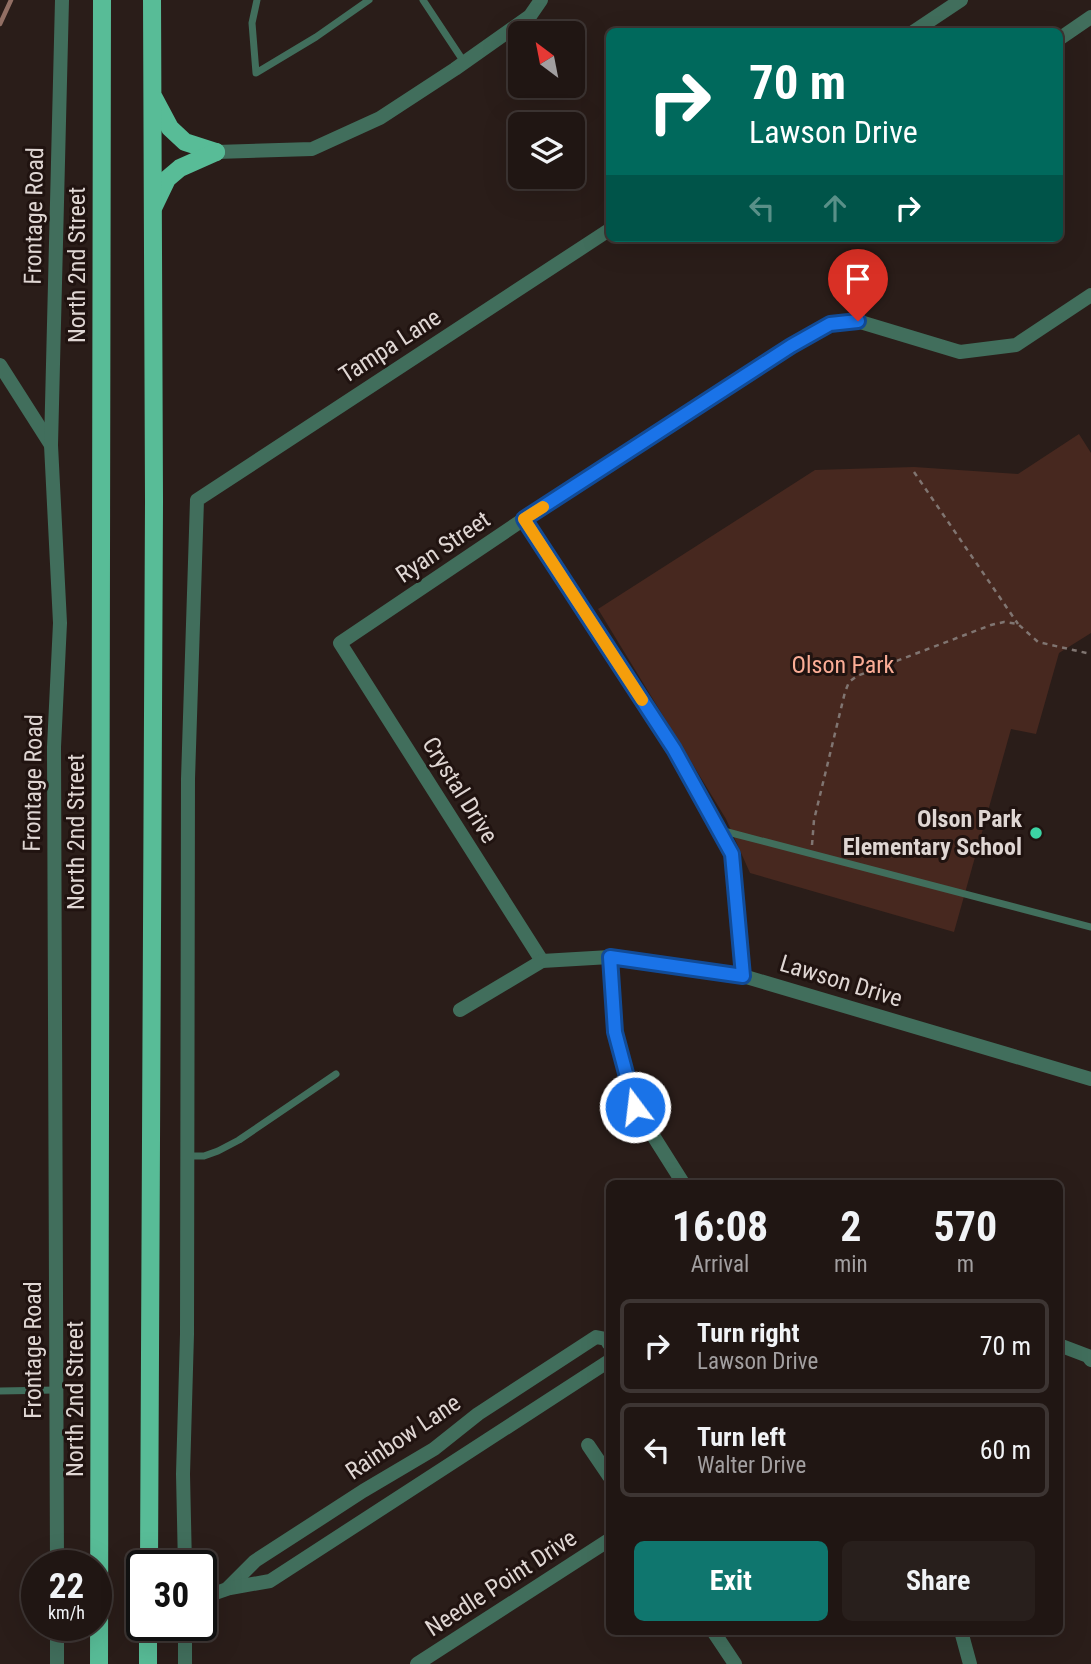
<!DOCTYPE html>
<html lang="en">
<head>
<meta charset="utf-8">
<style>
	:root { --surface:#201613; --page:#281f1c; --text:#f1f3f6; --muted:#a29fa0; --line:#3d3533; --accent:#0f766e }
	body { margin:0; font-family:"Roboto Condensed",sans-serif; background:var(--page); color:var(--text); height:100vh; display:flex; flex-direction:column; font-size:26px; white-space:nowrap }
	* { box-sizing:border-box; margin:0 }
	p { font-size:23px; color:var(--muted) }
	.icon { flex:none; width:38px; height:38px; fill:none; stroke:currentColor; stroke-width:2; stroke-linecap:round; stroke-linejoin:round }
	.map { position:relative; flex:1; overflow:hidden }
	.sheet { position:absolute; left:606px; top:1180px; width:457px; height:455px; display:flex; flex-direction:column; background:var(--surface); border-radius:10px; box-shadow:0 7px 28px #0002,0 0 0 2px var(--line) }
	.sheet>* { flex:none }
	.guide { position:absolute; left:606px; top:28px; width:457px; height:214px; border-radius:10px; box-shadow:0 7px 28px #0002,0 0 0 2px var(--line); background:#00695c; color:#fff; overflow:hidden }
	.needle { width:46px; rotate:328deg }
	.buttons { position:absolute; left:508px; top:21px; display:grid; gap:14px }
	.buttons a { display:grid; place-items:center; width:77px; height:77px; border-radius:10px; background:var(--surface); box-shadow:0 7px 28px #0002,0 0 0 2px var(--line); font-size:35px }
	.speed { position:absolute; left:21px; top:1550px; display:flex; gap:14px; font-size:35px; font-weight:700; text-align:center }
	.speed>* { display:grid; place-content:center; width:91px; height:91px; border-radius:50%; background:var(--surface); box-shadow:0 7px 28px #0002,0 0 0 2px var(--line); line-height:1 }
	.speed small { font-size:18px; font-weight:400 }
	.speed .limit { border:4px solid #111; border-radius:10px; background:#fff; color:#111 }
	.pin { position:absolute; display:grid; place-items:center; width:60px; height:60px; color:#fff; margin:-72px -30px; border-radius:50% 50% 50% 0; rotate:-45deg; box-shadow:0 0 7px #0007 }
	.pin .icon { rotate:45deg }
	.me { position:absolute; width:77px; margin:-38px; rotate:345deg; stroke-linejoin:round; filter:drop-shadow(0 0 5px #0008) }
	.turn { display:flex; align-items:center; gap:24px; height:147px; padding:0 28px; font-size:32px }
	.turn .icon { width:91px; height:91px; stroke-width:2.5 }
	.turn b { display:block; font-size:49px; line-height:60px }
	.lanes { display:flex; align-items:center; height:66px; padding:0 28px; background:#0003; justify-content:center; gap:35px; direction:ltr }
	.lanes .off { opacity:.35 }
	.eta { display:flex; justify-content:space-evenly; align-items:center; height:119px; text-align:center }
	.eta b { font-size:42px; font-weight:700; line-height:49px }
	.primary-button { display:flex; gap:14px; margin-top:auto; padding:14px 28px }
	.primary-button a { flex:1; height:80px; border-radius:10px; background:var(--accent); color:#fff; font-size:28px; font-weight:700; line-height:80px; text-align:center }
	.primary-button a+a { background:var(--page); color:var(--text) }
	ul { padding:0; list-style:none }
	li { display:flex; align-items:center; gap:21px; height:94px; margin:0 14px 10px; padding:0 14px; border:4px solid var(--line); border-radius:10px }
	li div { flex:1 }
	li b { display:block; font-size:26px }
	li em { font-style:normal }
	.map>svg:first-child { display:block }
	.green { fill:#47281f }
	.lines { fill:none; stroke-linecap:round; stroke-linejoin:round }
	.stream { stroke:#926f64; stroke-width:4.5 }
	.path { stroke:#807571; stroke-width:2.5; stroke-dasharray:5 5; stroke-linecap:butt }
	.service { stroke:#416e5c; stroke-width:7 }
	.minor { stroke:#416e5c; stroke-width:14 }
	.tertiary { stroke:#416e5c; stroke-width:14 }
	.primary { stroke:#58bc97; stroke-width:18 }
	.route-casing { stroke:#114b97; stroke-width:18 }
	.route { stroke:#1a73e8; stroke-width:12 }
	.slow { stroke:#f59e0b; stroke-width:12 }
	.poi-dot { fill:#3cd4a4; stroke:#201310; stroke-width:2.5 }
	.labels { text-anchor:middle; stroke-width:6; stroke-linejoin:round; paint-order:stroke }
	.street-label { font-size:24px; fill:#dfd6d3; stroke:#201310 }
	.park-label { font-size:24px; fill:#fbad96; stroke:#201310 }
	.poi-label { font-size:24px; font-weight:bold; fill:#dfd6d3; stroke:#201310; text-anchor:end }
</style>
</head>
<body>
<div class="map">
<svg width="1091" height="1664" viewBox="0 0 1091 1664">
	<rect width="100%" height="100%" fill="#2a1d19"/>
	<path class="green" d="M 1079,434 L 1091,453 L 1091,633 L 1059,653 L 1036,734 L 1011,729 L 954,932 L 750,873 L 726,819 L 598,609 L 815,470 L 914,467 L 1018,474 Z"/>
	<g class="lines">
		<path class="stream" d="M 0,24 L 11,0"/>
		<g class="path">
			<path d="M 914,472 L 1018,624"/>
			<path d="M 812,845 L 814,820 L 845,692 L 849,682 L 857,676 L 991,625 L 1004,622 L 1018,624 L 1038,642 L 1091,654"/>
		</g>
		<g class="service">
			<path d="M 257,0 L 252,23 L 256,73 L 316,37 L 369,0"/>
			<path d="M 423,0 L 464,62"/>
			<path d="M 720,830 L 1091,927"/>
			<path d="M 188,1156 L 204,1156 L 218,1151 L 239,1140 L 336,1074"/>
			<path d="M 0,1391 L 56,1390"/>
		</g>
		<g class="minor">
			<path d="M 913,32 L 961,0"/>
			<path d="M 1059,39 L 1091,17"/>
			<path d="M 216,152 L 312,149 L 380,118 L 455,69 L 530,16 L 541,0"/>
			<path d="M 0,365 L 51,445"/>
			<path d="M 524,519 L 674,749 L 732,854 L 743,976"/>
			<path d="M 610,957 L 616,1032 L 635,1107 L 683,1183"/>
			<path d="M 542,961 L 340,643 L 524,519 L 791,346 L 830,324 L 857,321 L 960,352 L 1016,345 L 1091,295"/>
			<path d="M 460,1010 L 542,961 L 610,957 L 743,976 L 1091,1079"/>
			<path d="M 1059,1345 L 1088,1356 L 1091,1360"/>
			<path d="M 588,1445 L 609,1476"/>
			<path d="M 185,1566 L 183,1474 L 187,1334 L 188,779 L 197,500 L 609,230"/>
			<path d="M 228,1588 L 255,1561 L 363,1491 L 434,1449 L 478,1414 L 596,1337 L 606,1339 L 609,1344"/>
			<path d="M 201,1598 L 230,1588 L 270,1581 L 609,1361"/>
			<path d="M 185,1626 L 185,1664"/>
			<path d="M 713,1631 L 735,1664"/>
			<path d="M 961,1631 L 970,1664"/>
			<path d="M 417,1664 L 609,1540"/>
		</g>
		<g class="tertiary">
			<path d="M 57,1566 L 54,747 L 60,623 L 51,445 L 62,0"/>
			<path d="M 57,1664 L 57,1626"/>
		</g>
		<g class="primary">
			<path d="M 154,98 L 170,128 L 185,142 L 216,152"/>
			<path d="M 154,206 L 167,179 L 180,168 L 216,152"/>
			<path d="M 149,1566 L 154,502 L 152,0"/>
			<path d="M 99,1664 L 102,0"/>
			<path d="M 148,1664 L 148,1626"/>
		</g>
	</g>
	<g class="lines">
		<g class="route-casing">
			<path id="route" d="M 635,1107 L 615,1032 L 610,957 L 743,976 L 732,854 L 674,749 L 524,519 L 791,346 L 830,324 L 858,321"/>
		</g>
		<use href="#route" class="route"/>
		<path class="slow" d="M 543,507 L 524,519 L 642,700"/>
	</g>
	<circle class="poi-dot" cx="1036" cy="833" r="7"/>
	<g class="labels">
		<g class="street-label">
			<text transform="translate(34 216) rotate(-89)" y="8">Frontage Road</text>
			<text transform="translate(77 265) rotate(-90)" y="8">North 2nd Street</text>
			<text transform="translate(390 346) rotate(-33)" y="8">Tampa Lane</text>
			<text transform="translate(443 547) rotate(-34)" y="8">Ryan Street</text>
			<text transform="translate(33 783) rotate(-89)" y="8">Frontage Road</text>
			<text transform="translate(460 790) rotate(58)" y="8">Crystal Drive</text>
			<text transform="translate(76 832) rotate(-90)" y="8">North 2nd Street</text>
			<text transform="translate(841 981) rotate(17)" y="8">Lawson Drive</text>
			<text transform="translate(33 1350) rotate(-90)" y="8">Frontage Road</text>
			<text transform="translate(75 1399) rotate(-90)" y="8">North 2nd Street</text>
			<text transform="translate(403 1437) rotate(-34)" y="8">Rainbow Lane</text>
			<text transform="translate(501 1583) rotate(-33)" y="8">Needle Point Drive</text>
		</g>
		<g class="park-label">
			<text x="843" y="673">Olson Park</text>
		</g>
		<g class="poi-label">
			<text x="1022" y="827">Olson Park<tspan x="1022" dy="28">Elementary School</tspan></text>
		</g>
	</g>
</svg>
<div class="buttons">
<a><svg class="needle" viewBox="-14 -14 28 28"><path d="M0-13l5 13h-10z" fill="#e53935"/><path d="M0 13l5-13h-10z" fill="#a29fa0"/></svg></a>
<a><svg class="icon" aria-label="layers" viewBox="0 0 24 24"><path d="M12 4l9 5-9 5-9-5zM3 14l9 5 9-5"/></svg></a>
</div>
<div class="speed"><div>22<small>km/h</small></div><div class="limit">30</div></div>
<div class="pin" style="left:858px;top:321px;background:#d93025"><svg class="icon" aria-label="arrive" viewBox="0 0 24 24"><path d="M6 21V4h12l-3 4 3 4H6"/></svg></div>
<svg class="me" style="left:635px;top:1107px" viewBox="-20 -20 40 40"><circle r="17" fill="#1a73e8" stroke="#fff" stroke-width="3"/><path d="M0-11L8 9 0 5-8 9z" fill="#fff"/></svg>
<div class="guide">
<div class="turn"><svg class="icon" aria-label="right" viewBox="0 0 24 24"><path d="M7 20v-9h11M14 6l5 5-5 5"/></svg><div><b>70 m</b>Lawson Drive</div></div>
<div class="lanes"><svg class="icon off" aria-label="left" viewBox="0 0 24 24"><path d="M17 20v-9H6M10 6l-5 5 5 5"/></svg><svg class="icon off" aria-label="ahead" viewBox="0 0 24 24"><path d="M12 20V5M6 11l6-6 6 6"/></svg><svg class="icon" aria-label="right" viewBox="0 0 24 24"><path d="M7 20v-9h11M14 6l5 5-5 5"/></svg></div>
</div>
<section class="sheet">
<div class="eta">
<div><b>16:08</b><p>Arrival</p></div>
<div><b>2</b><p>min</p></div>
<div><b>570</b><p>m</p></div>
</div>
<ul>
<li><svg class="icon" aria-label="right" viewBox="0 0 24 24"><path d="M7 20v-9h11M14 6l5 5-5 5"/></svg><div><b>Turn right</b><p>Lawson Drive</p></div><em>70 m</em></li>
<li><svg class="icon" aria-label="left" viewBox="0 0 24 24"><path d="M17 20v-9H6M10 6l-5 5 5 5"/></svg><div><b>Turn left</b><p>Walter Drive</p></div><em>60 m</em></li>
</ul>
<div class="primary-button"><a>Exit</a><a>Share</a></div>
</section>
</div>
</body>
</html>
